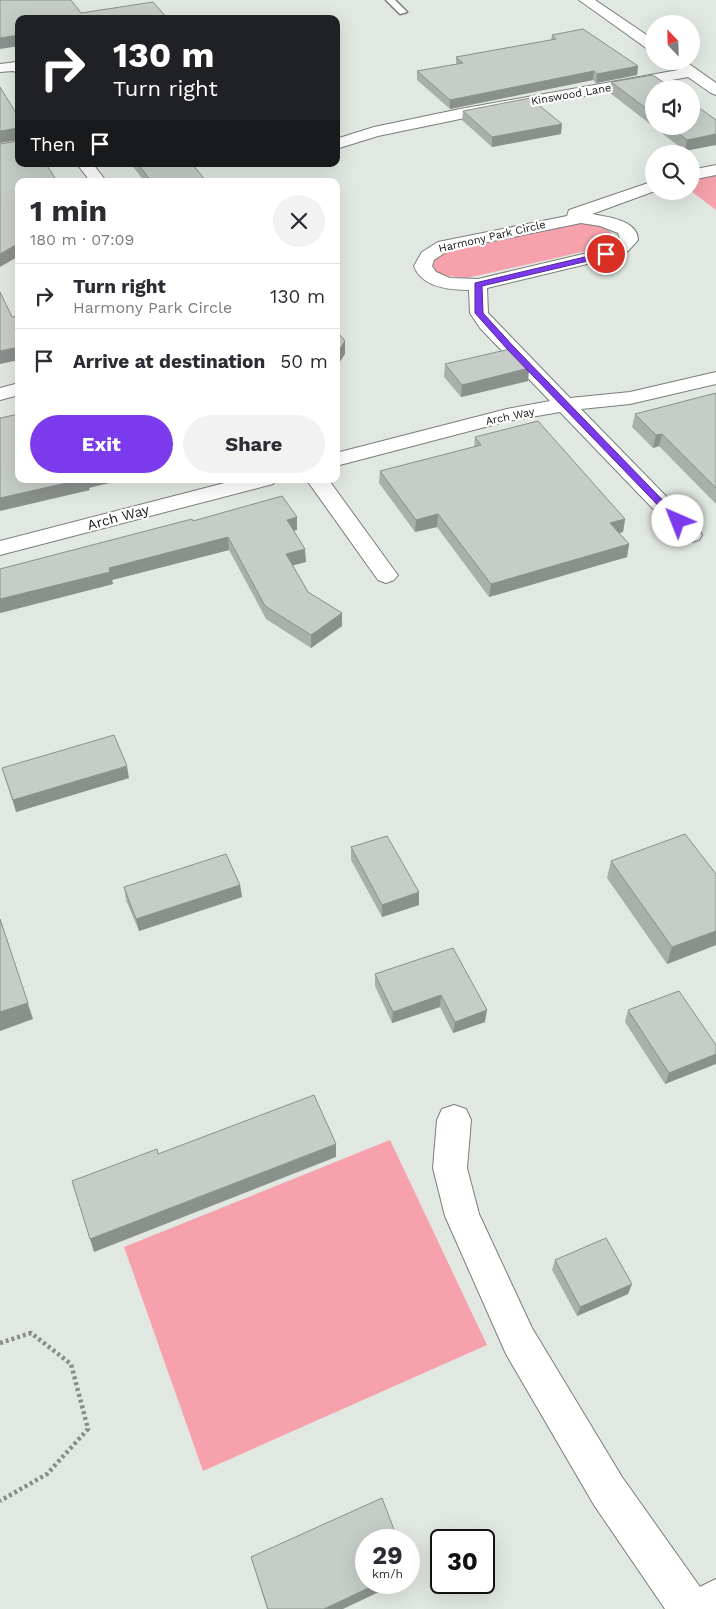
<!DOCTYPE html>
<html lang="en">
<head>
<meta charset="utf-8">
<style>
	:root { --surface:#fff; --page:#f2f2f3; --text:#2b2b33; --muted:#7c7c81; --line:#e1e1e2; --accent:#7c3aed }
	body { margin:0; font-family:"Work Sans",sans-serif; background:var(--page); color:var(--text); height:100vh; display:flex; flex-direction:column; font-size:19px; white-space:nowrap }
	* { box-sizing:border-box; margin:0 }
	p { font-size:16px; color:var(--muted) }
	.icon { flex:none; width:28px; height:28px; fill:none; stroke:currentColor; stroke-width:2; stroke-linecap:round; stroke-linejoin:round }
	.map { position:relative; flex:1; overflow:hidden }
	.panel { position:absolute; left:15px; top:178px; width:325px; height:305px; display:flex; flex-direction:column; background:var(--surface); border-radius:10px; box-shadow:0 5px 20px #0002 }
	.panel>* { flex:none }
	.guide { position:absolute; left:15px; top:15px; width:325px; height:152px; border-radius:10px; box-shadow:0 5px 20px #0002; background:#202124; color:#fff; overflow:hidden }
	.needle { width:32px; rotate:337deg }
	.fabs { position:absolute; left:645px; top:15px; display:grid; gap:10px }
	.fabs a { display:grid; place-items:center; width:55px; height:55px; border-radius:50%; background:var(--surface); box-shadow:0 5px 20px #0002; font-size:25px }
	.speed { position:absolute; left:355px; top:1529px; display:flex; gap:10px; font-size:25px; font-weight:700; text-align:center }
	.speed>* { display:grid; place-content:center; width:65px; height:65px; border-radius:50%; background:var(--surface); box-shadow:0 5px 20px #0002; line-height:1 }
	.speed small { font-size:12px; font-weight:400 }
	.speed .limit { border:2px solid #111; border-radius:8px; background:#fff; color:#111 }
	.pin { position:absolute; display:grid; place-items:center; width:42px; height:42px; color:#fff; margin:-21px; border:2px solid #fff; border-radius:50%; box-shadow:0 1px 5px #0007 }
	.me { position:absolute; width:55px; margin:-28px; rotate:316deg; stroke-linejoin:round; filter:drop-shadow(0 0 4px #0008) }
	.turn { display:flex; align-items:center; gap:18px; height:105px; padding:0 15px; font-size:22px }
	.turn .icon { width:65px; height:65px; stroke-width:2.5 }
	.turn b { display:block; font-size:35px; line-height:42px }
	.then { display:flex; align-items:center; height:48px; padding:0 15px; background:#0003; gap:10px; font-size:19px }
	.round { display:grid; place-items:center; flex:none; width:52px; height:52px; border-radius:26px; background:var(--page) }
	.headline { display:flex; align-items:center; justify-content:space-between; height:85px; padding:0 15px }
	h1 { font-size:30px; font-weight:700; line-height:38px }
	.cta { display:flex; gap:10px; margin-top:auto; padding:10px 15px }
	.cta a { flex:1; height:58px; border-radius:30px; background:var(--accent); color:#fff; font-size:20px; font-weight:700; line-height:58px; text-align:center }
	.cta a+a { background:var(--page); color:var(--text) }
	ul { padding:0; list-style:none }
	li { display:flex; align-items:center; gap:15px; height:65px; padding:0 15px; border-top:1px solid var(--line) }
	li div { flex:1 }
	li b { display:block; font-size:19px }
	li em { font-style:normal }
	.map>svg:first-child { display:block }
	.green { fill:#f6a1ac }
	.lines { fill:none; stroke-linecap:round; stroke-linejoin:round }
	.service-casing { stroke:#787f79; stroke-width:3 }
	.minor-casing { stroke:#787f79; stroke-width:2 }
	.secondary-casing { stroke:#787f79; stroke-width:2 }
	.path { stroke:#878c87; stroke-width:4.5; stroke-dasharray:3 3; stroke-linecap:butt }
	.service { fill:#fff; fill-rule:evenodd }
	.minor { fill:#fff; fill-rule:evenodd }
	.secondary { fill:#fff; fill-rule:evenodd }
	.wall { fill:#a9b0aa }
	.shaded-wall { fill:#8a908b }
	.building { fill:#c5cdc6; stroke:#8a908b }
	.route { fill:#7c3aed; stroke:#51269a }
	.labels { text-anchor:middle; stroke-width:4.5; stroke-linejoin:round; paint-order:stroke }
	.far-street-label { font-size:11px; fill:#141614; stroke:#fff }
	.street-label { font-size:14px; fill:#141614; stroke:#fff }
</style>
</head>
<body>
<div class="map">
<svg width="716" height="1609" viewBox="0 0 716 1609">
	<rect width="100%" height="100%" fill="#e1e8e1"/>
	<g class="green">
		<path d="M 716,175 L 716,210 L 691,191 L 691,180 Z"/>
		<path d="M 580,223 C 592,223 612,224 613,240 L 604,247 L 467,278 L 441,275 L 431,267 L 433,258 L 446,252 Z"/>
		<path d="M 390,1140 L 487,1345 L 203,1471 L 124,1247 Z"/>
	</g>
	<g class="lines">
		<g class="service-casing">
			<path id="service" d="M 386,0 L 395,0 L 407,12 L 400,14 Z"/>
		</g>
		<g class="minor-casing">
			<g id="minor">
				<path d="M 579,0 L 595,0 L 654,40 L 654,51 L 649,50 Z"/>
				<path d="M 669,61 L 685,61 L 716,83 L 716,95 L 711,93 L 688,77 L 460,119 L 378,136 L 336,149 L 336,139 L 374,127 L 460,109 L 678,70 L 671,65 Z"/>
				<path d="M 16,62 L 19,62 L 19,73 L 13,71 L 0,72 L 0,64 Z"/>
				<path d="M 77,164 L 93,164 L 106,181 L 90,181 Z"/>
				<path d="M 716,165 L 716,175 L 691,180 L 691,170 Z"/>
				<path d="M 654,181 L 655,191 L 592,214 C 607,217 638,220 638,240 L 628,251 L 612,258 L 487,288 L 488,313 L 570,398 L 630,392 L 716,372 L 716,384 L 630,404 L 581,409 L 699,530 L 702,535 L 699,540 L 691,542 L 683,540 L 560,412 L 508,421 L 336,466 L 336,453 L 507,409 L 550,401 L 480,328 L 470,313 L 469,290 C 449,290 421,287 414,266 L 422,252 L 438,242 L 567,216 L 569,210 ZM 581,223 L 600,226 L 618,233 L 620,239 L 600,250 L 478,279 L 450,278 L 436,272 L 432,266 L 434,260 L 449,250 Z"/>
				<path d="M 19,383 L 19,395 L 0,400 L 0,388 Z"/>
				<path d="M 240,479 L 276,479 L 273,484 L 0,555 L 0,541 Z"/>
				<path d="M 306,479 L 328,479 L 394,570 L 398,575 L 394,580 L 386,583 L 378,580 Z"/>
				<path d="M 454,1105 L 466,1109 L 471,1120 L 467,1168 L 479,1214 L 532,1328 L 622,1477 L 705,1594 L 711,1609 L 665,1609 L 594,1505 L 506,1354 L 445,1216 L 433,1168 L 437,1120 L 442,1109 Z"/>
			</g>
		</g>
		<g class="secondary-casing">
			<path id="secondary" d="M 716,1579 L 716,1609 L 679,1609 L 685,1594 Z"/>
		</g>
		<path class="path" d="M 0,1343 L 31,1333 L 71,1364 L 88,1429 L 47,1474 L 0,1501"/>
		<use href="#service" class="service"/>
		<use href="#minor" class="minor"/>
		<use href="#secondary" class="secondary"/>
	</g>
	<g class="wall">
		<path d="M 552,35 L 638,66 L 637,75 L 596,83 L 593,80 L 450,109 L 417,80 L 417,71 L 456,64 L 456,57 L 551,40 Z"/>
		<path d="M 611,82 L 654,89 L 654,126 L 691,126 L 716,120 L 685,151 L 610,93 Z"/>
		<path d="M 463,111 L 561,134 L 492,147 L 462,120 Z"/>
		<path d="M 131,164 L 191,164 L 206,181 L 144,181 Z"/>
		<path d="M 445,364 L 529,368 L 528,381 L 461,397 L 444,377 Z"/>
		<path d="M 716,393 L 716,504 L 659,446 L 653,448 L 632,427 L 635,414 Z"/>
		<path d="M 475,437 L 625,519 L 623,532 L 619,533 L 629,544 L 627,557 L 489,597 L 437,527 L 415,532 L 379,483 L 380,471 L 474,447 Z"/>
		<path d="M 193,521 L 297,530 L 294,530 L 306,562 L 293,565 L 308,592 L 342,626 L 311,648 L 266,619 L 229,550 L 112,580 L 113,584 L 0,613 Z"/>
		<path d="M 2,768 L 129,778 L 16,812 Z"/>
		<path d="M 351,847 L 419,892 L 419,905 L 382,917 L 351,860 Z"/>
		<path d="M 611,861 L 716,874 L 716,945 L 667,964 L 607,878 Z"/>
		<path d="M 240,885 L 242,897 L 139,931 L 126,900 L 124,887 Z"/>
		<path d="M 453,948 L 485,1022 L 453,1033 L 440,1007 L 392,1023 L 375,986 L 375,974 Z"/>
		<path d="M 628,1010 L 716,1045 L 665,1084 L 625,1022 Z"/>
		<path d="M 555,1260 L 628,1294 L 577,1316 L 552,1270 Z"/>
		<path d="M 251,1557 L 343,1609 L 267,1609 Z"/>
	</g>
	<g class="shaded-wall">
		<path d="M 19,35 L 19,46 L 0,49 L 0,38 Z"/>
		<path d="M 638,66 L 637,75 L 596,83 L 597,74 Z"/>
		<path d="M 594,71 L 593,80 L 450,109 L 450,100 Z"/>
		<path d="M 562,124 L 561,134 L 492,147 L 492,137 Z"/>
		<path d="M 18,128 L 19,140 L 0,143 L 0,131 Z"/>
		<path d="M 716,134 L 716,145 L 685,151 L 687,140 Z"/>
		<path d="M 19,243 L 19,256 L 0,267 L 0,254 Z"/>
		<path d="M 345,341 L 345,354 L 336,368 L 336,355 Z"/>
		<path d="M 19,347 L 19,360 L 0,364 L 0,351 Z"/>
		<path d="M 529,368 L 528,381 L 461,397 L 462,385 Z"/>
		<path d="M 662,434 L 659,446 L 653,448 L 656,435 Z"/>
		<path d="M 84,479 L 126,479 L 89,488 L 90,490 L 0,511 L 0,498 Z"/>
		<path d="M 438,514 L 437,527 L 415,532 L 416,520 Z"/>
		<path d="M 297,517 L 297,530 L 288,532 L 287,520 Z"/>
		<path d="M 625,519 L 623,532 L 608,536 L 610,523 Z"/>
		<path d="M 228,537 L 229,550 L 112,580 L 113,584 L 0,613 L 0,599 L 109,568 Z"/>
		<path d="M 629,544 L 627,557 L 489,597 L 491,584 Z"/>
		<path d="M 305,549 L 306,562 L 287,567 L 286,554 Z"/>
		<path d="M 342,613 L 342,626 L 311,648 L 311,635 Z"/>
		<path d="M 127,766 L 129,778 L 16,812 L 13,800 Z"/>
		<path d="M 240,885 L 242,897 L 139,931 L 136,919 Z"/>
		<path d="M 419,892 L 419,905 L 382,917 L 382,905 Z"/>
		<path d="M 0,919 L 33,1019 L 0,1031 Z"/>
		<path d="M 716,931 L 716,945 L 667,964 L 672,947 Z"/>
		<path d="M 441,995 L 440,1007 L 392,1023 L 393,1012 Z"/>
		<path d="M 487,1010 L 485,1022 L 453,1033 L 455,1022 Z"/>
		<path d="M 716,1054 L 716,1064 L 665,1084 L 669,1073 Z"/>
		<path d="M 336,1144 L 336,1157 L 94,1252 L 90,1239 Z"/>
		<path d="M 632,1284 L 628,1294 L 577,1316 L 580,1307 Z"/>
		<path d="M 381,1582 L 400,1582 L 343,1609 L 324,1609 Z"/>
	</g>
	<g class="building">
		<path d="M 0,0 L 71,0 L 81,13 L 153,2 L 168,19 L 19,19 L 19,35 L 0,38 Z"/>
		<path d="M 583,29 L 638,66 L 597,74 L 594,71 L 450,100 L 417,71 L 463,63 L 456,57 L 556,39 L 552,35 Z"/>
		<path d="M 653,75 L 673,89 L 654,89 L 654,114 L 611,82 Z"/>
		<path d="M 0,87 L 19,118 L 19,164 L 46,164 L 57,181 L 19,181 L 19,243 L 0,254 L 0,144 L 18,141 L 18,128 L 0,131 Z"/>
		<path d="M 530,98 L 562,124 L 492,137 L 463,111 Z"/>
		<path d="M 691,102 L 716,120 L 716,134 L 687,140 L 669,126 L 691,126 Z"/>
		<path d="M 138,164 L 184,164 L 182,164 L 193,165 L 206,181 L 151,181 Z"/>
		<path d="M 0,292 L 12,317 L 19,316 L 19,347 L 0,351 Z"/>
		<path d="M 336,330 L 345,341 L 336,355 Z"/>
		<path d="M 510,349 L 529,368 L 462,385 L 445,364 Z"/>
		<path d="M 716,393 L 716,488 L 662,434 L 656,435 L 635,414 Z"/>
		<path d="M 19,414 L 19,479 L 84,479 L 0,498 L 0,418 Z"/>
		<path d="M 538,421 L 625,519 L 610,523 L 629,544 L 491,584 L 438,514 L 416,520 L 380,471 L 481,445 L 475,437 Z"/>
		<path d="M 282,496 L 297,517 L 287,520 L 305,549 L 286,554 L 308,592 L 342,613 L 311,635 L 265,606 L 228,537 L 109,568 L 110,572 L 0,599 L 0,569 L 192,519 L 193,521 Z"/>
		<path d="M 114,735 L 127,766 L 13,800 L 2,768 Z"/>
		<path d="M 685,834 L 716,874 L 716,931 L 672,947 L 611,861 Z"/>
		<path d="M 387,836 L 419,892 L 382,905 L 351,847 Z"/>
		<path d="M 226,854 L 240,885 L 136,919 L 124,887 Z"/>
		<path d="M 0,919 L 28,1003 L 0,1012 Z"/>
		<path d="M 453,948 L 487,1010 L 455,1022 L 441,995 L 393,1012 L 375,974 Z"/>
		<path d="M 679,991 L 716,1045 L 716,1054 L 669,1073 L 628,1010 Z"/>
		<path d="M 314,1095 L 336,1144 L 90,1239 L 72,1181 L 157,1149 L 158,1154 Z"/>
		<path d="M 606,1238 L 632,1284 L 580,1307 L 555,1260 Z"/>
		<path d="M 382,1498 L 398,1540 L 366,1540 L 366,1582 L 381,1582 L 324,1609 L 268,1609 L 251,1557 Z"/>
	</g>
	<path class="route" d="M 606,252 L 610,254 L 609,256 L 482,286 L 483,313 L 514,347 L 681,519 L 681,523 L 675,523 L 508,350 L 475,313 L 475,283 Z"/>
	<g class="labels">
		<g class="far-street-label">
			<text transform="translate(571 94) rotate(-10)" y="4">Kinswood Lane</text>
			<text transform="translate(492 236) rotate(-13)" y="4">Harmony Park Circle</text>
			<text transform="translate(510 416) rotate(-12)" y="4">Arch Way</text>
		</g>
		<g class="street-label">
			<text transform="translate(118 517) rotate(-15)" y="5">Arch Way</text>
		</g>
	</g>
</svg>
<div class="fabs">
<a><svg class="needle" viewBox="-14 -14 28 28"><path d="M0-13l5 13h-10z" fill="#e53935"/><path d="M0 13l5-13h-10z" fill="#7c7c81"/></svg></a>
<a><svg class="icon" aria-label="sound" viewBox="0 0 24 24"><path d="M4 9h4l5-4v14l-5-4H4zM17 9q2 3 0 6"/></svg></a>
<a><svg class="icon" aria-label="search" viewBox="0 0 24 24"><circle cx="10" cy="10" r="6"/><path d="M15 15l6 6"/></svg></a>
</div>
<div class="speed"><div>29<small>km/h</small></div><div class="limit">30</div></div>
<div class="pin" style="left:606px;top:254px;background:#d93025"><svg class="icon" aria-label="arrive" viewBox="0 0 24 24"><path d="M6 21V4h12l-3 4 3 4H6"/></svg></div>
<svg class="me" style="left:678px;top:521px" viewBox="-20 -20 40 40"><circle r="19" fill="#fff"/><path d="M0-13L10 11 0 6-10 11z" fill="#7c3aed"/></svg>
<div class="guide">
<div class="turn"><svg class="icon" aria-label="right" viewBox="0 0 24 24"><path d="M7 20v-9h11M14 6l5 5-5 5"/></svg><div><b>130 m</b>Turn right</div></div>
<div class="then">Then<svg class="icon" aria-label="arrive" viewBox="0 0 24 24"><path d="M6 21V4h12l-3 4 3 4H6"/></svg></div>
</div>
<section class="panel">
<div class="headline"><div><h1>1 min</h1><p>180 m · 07:09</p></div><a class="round"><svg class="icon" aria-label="close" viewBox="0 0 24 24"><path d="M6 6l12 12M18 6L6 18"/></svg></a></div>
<ul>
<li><svg class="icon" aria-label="right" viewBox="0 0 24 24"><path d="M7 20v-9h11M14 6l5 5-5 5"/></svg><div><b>Turn right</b><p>Harmony Park Circle</p></div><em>130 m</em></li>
<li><svg class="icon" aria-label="arrive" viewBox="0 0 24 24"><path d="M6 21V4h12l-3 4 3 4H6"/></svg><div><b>Arrive at destination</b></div><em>50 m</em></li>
</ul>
<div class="cta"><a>Exit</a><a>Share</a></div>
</section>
</div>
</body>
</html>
